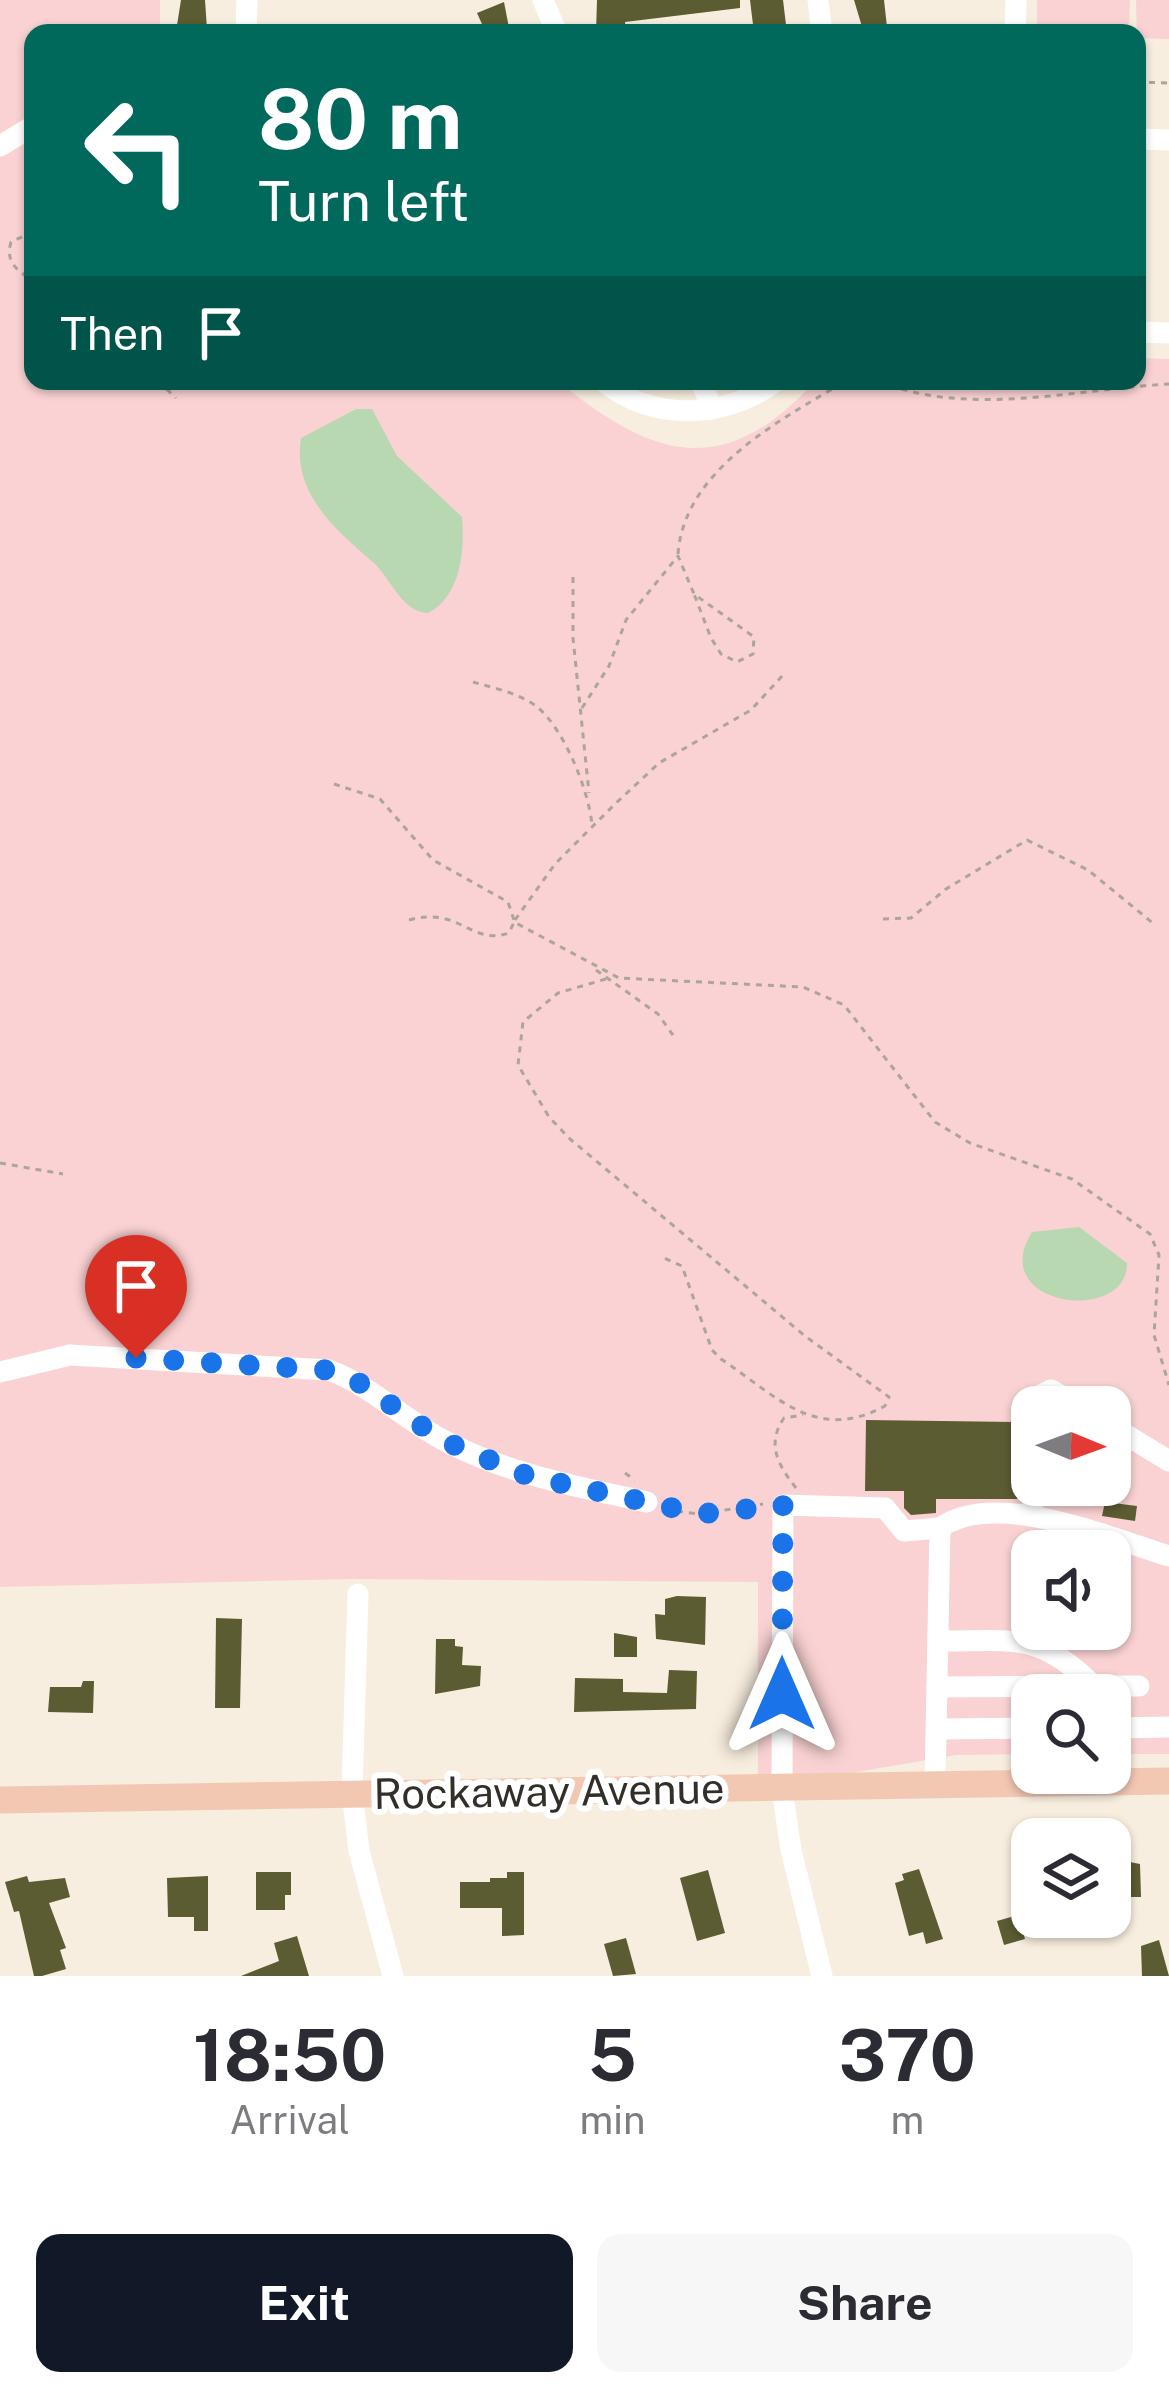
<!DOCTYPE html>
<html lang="en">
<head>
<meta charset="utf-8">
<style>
	:root { --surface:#fff; --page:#f7f7f7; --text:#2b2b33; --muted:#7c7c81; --accent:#111827 }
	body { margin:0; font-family:"Public Sans",sans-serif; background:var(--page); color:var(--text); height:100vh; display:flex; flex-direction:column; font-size:45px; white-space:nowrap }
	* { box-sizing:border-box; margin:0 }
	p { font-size:39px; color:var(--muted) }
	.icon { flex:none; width:66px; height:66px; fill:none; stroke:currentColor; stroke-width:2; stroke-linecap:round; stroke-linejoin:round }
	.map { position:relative; height:1976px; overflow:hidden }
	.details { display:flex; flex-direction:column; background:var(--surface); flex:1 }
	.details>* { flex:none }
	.hud { position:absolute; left:24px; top:24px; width:1122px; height:366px; border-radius:24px; box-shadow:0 3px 9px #0004; background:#00695c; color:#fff; overflow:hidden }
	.needle { width:78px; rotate:91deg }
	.buttons { position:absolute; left:1011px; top:1386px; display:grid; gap:24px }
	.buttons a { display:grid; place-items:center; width:120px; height:120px; border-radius:24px; background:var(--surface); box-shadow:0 3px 9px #0004; font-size:60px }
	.pin { position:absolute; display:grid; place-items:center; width:102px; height:102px; color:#fff; margin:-123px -51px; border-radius:50% 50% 50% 0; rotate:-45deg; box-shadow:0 0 12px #0007 }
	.pin .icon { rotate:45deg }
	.me { position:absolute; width:132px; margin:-66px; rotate:0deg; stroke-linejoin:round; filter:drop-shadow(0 0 9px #0008) }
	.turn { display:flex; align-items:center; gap:42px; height:252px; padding:0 36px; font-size:54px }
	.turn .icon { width:156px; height:156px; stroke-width:2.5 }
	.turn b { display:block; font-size:84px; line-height:102px }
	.then { display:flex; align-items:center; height:114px; padding:0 36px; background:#0003; gap:24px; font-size:45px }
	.eta { display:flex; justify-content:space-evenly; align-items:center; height:204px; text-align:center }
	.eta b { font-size:72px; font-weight:700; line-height:84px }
	.cta { display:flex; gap:24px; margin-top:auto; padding:24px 36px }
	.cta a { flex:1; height:138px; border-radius:24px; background:var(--accent); color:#fff; font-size:48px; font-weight:700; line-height:138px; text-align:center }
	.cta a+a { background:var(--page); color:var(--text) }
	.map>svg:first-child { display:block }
	.green { fill:#fad2d3; fill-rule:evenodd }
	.water { fill:#b8d8b2 }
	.building { fill:#5b5c32 }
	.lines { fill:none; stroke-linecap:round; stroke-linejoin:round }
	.path { stroke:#aca599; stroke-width:3; stroke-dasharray:6 6; stroke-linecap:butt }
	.minor { stroke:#fff; stroke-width:21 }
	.major { stroke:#f2c8b3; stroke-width:27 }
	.route { stroke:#1a73e8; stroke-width:21; stroke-dasharray:0 37.8 }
	.labels { text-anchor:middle; stroke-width:12; stroke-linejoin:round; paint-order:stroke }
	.street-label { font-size:42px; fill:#322f29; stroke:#fff }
</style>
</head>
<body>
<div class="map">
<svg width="1169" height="1976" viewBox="0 0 1169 1976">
	<rect width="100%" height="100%" fill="#f8eedf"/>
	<g class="green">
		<path d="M 0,0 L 160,0 L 160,33 L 33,33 L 33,381 L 558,381 C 652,458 724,482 815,381 L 1137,381 L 1137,358 L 1169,359 L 1169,1754 L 1110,1754 L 1110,1695 L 1032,1695 L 1032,1754 L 956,1755 L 758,1789 L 758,1582 L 352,1579 L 0,1587 ZM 1032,1407 L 1110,1407 L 1110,1485 L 1032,1485 ZM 1032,1551 L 1110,1551 L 1110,1629 L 1032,1629 Z"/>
		<path d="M 1037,0 L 1130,0 L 1129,33 L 1037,33 Z"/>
		<path d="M 1136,0 L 1169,0 L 1169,39 L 1137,38 Z"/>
	</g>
	<g class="water">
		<path d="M 356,409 L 372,409 L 397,456 L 462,517 C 465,550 461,596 428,613 C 402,612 391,579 374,563 C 336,530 292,494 301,438 Z"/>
		<path d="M 1079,1227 L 1127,1263 C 1128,1325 985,1307 1032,1232 Z"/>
	</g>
	<g class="building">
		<path d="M 181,0 L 205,0 L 207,29 L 177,25 Z"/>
		<path d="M 597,0 L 740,0 L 740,8 L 625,22 L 626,33 L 596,33 Z"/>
		<path d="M 750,0 L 783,0 L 787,33 L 754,33 Z"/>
		<path d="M 854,0 L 884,0 L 887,27 L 863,30 Z"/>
		<path d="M 504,2 L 510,33 L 486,33 L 477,13 Z"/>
		<path d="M 866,1420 L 1015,1422 L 1014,1450 L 1032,1450 L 1032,1470 L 1021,1478 L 1018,1499 L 936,1499 L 936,1513 L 911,1515 L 904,1508 L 904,1491 L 865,1491 Z"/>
		<path d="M 1105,1502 L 1137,1506 L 1135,1521 L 1102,1516 Z"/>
		<path d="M 677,1596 L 706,1597 L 705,1645 L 656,1639 L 655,1614 L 665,1615 L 665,1599 Z"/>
		<path d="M 216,1618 L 242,1619 L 240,1708 L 215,1708 Z"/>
		<path d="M 614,1633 L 637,1637 L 637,1657 L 614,1657 Z"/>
		<path d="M 436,1639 L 455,1639 L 455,1646 L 463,1647 L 462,1665 L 481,1666 L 480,1686 L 435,1694 Z"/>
		<path d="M 669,1670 L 697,1671 L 696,1709 L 574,1712 L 575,1678 L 623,1679 L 623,1692 L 667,1693 Z"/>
		<path d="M 83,1681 L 94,1681 L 93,1713 L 48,1712 L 50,1687 L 81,1687 Z"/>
		<path d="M 1110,1858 L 1140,1864 L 1141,1897 L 1113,1897 Z"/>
		<path d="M 919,1869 L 943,1939 L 926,1944 L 923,1932 L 909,1936 L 895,1883 L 904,1880 L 902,1874 Z"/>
		<path d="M 708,1870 L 725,1933 L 697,1941 L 680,1878 Z"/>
		<path d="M 256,1872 L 291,1872 L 291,1895 L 285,1895 L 285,1910 L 256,1910 Z"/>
		<path d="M 507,1872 L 524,1872 L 524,1935 L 502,1936 L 502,1908 L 460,1908 L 460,1882 L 490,1882 L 490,1878 L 507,1878 Z"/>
		<path d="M 27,1876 L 29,1882 L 65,1878 L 70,1897 L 49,1903 L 66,1948 L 60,1950 L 66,1969 L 42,1976 L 34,1976 L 19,1911 L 14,1912 L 5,1882 Z"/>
		<path d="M 208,1876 L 208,1931 L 194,1931 L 194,1917 L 168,1917 L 167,1878 Z"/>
		<path d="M 1018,1915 L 1025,1939 L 1004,1945 L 997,1921 Z"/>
		<path d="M 297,1936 L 309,1976 L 241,1976 L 279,1961 L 274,1943 Z"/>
		<path d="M 626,1938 L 636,1974 L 613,1976 L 604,1944 Z"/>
		<path d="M 1159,1940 L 1169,1976 L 1142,1976 L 1141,1946 Z"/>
	</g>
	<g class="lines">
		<g class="path">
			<path d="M 1137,82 L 1169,83"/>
			<path d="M 33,232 L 11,242 C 5,262 17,271 33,280"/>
			<path d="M 158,381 L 176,398"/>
			<path d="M 879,381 C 968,418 1075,389 1169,384"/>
			<path d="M 678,554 C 684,470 780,420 846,381"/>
			<path d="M 573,577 L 573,638 L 589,793"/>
			<path d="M 473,682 C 494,688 518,693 536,706 C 564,728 589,791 592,825"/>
			<path d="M 582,708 L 609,666 L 626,620 L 678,556 L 694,594 L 754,637 L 753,654 L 737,662 L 721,654 L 711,638 L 694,594"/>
			<path d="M 334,784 L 380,799 L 433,860 L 508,902 L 514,920"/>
			<path d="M 883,919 L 911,918 L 946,889 L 1027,840 L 1088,870 L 1154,924"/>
			<path d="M 409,920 C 461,906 470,946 509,933 L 514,922 L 619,978 L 803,987 L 844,1005 L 935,1122 L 970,1143 L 1072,1179 L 1150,1234 L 1159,1255 L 1154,1335 L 1169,1385"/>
			<path d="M 515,920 L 555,864 L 614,805 L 659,763 L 751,710 L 784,674"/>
			<path d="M 596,970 L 658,1014 L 675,1038"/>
			<path d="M 606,979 L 558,993 L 523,1022 L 518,1065 L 549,1117 L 570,1139 L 805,1336 L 889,1397 L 885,1406 C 816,1443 778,1397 721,1359 L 712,1350 L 682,1266 L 664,1258"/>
			<path d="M 0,1163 L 63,1174"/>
			<path d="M 625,1473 L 635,1480"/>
			<path d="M 796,1488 C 778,1465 766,1444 784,1418 L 803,1415"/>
			<path d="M 665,1510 L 700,1514 L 763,1504"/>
		</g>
		<g class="minor">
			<path d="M 543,0 L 557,33"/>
			<path d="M 818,0 L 822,33"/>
			<path d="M 246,33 L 247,0"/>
			<path d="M 1015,33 L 1016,0"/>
			<path d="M 1137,139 L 1169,140"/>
			<path d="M 0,146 L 33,126"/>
			<path d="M 1137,332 L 1169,333"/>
			<path d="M 603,381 C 653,422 725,419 776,381"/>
			<path d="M 701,381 L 712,409"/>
			<path d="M 0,1372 L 70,1355 L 329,1370 C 374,1387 406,1422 449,1443 C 512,1475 579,1487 647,1502"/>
			<path d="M 1039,1407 L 1041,1395 L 1051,1390 L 1081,1407"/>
			<path d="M 1110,1425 L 1169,1461"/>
			<path d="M 1032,1515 L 1034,1485"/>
			<path d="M 940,1528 C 994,1488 1110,1538 1169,1556"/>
			<path d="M 358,1594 L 352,1793 L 359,1851 L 393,1976"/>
			<path d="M 938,1641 C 1013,1642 1037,1630 1094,1686"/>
			<path d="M 937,1687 L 1139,1686"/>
			<path d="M 1110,1728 L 1169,1727"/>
			<path d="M 936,1729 L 1032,1728"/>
			<path d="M 822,1976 L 791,1850 L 782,1789 L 783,1505 L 885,1508 L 904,1531 L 940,1528 L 935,1786"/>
		</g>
		<path class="major" d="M 0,1800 L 1169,1781"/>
	</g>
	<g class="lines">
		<path class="route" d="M 136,1358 L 328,1370 L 355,1380 L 442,1440 L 528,1476 L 700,1514 L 783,1505 L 782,1694"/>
	</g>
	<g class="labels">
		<g class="street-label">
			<text transform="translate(549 1791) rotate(-1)" y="15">Rockaway Avenue</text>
		</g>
	</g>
</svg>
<div class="buttons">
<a><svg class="needle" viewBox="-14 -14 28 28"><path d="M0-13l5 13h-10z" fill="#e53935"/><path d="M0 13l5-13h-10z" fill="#7c7c81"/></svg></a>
<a><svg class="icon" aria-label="sound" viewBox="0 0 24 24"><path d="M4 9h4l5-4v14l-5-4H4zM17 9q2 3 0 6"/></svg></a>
<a><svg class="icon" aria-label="search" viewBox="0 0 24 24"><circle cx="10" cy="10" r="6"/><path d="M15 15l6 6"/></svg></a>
<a><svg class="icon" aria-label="layers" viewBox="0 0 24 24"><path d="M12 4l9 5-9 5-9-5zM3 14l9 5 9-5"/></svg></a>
</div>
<div class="pin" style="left:136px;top:1358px;background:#d93025"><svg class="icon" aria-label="arrive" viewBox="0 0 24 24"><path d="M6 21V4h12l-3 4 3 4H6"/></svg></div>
<svg class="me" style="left:782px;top:1694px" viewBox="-20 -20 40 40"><path d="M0-17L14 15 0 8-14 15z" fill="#1a73e8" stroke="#fff" stroke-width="4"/></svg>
<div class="hud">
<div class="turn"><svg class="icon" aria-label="left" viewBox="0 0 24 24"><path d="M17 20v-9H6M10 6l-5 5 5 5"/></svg><div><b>80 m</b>Turn left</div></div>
<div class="then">Then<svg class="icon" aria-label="arrive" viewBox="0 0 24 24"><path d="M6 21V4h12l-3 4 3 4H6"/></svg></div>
</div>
</div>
<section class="details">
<div class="eta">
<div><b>18:50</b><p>Arrival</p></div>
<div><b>5</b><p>min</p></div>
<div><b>370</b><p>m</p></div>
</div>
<div class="cta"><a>Exit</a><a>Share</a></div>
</section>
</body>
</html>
